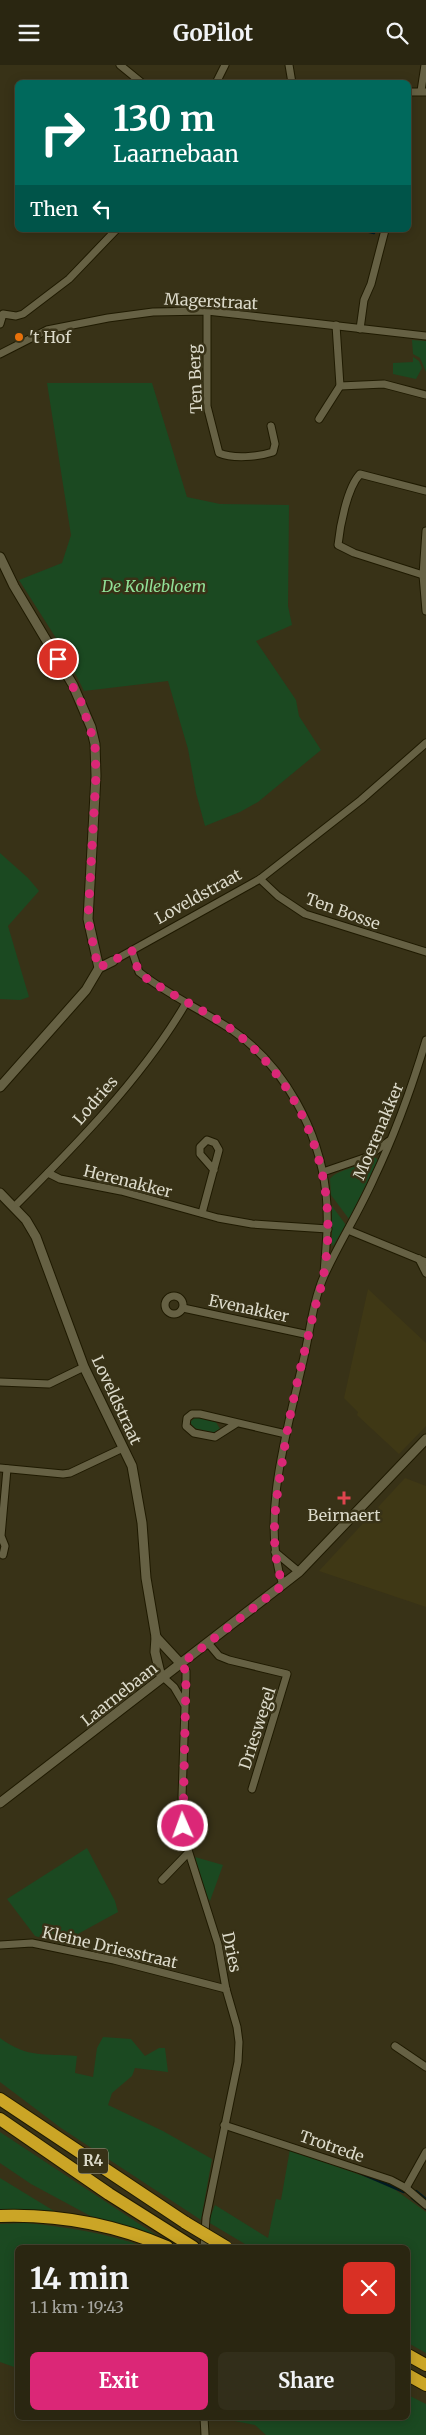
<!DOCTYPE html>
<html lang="en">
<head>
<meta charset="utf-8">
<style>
	:root { --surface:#2a2611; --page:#322e1a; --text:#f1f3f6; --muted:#a5a59f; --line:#464331; --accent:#db2777 }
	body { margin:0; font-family:Merriweather,serif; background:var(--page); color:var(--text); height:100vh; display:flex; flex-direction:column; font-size:19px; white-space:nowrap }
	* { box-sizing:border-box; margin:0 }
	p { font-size:16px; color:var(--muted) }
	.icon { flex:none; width:28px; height:28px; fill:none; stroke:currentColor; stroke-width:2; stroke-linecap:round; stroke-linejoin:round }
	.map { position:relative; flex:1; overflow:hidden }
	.drawer { position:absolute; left:15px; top:2180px; width:395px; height:175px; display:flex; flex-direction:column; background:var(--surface); border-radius:8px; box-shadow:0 2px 12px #0003,0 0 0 1px var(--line) }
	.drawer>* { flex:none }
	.hud { position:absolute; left:15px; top:15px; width:396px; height:152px; border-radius:8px; box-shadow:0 2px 12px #0003,0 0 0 1px var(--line); background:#00695c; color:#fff; overflow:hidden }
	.pin { position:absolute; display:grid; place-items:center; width:42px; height:42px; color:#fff; margin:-21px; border:2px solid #fff; border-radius:50%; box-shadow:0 1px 5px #0007 }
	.me { position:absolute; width:55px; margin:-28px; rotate:358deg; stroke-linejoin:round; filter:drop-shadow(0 0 4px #0008) }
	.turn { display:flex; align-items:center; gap:18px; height:105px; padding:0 15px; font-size:22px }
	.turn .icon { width:65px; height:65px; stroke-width:2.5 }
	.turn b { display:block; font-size:35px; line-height:42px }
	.then { display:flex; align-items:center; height:48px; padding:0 15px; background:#0003; gap:10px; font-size:19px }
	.round { display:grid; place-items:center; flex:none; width:52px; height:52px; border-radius:8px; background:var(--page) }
	.head { display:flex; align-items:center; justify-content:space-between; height:85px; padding:0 15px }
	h1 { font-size:30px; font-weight:700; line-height:38px }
	.primary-button { display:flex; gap:10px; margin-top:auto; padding:10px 15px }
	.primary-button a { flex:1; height:58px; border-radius:8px; background:var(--accent); color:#fff; font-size:20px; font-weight:700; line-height:58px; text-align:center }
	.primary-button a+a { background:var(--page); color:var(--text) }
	header { display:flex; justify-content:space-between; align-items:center; height:65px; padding:0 15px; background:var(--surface); font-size:22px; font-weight:700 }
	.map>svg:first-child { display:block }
	.built { fill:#3f3815 }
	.green { fill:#1b4921 }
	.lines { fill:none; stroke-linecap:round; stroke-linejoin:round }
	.stream { stroke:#001a22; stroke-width:2.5 }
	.minor-casing { stroke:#1f1a01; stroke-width:9 }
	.tertiary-casing { stroke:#1f1a01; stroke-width:11 }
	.motorway-casing { stroke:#1f1a01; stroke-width:14 }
	.minor { stroke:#666144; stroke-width:7 }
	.tertiary { stroke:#666144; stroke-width:9 }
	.motorway { stroke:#cba526; stroke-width:12 }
	.motorway-bridge-casing { stroke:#1f1a01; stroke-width:14; stroke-linecap:butt }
	.motorway-bridge { stroke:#cba526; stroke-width:12 }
	.route { stroke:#db2777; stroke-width:9; stroke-dasharray:0 16.2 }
	.food-dot { fill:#e8710a; stroke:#383217; stroke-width:2 }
	.health-dot { fill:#e0444e; stroke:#383217; stroke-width:2 }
	.labels { text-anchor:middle; stroke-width:5; stroke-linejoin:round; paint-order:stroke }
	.shield { fill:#383217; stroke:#aba894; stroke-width:1 }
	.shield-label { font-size:15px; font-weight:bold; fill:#dcdaca }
	.street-label { font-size:16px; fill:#dcdaca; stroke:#383217 }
	.poi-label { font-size:16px; fill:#dcdaca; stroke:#383217; text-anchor:start }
	.park-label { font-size:16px; font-style:italic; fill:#91e097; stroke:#383217 }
</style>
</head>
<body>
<header><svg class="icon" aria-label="menu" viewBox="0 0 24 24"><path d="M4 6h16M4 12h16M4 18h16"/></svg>GoPilot<svg class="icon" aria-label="search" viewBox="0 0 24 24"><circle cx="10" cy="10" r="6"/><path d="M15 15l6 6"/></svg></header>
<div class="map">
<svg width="426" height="2370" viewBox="0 0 426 2370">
	<rect width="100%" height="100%" fill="#383217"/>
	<g class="built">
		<path d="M 368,1224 L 426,1278 L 426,1361 L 399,1389 L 357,1350 L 358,1347 L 344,1333 Z"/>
		<path d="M 405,1413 L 426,1421 L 426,1542 L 319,1506 Z"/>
	</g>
	<g class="green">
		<path d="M 412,275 L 426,276 L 426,307 L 420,293 L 413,289 Z"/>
		<path d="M 413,292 L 419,296 L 422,303 L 416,314 L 393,309 L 393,298 L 413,297 Z"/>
		<path d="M 47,318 L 152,318 L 187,432 L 220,439 L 289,440 L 288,541 L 292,560 L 256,576 L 296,635 L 299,651 L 321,685 L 258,737 L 240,747 L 205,761 L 196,728 L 188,684 L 168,616 L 84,626 L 63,584 L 19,515 L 62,498 L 71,470 Z"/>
		<path d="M 0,788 L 28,813 L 39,826 L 8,861 L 29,932 L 20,935 L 0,934 Z"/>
		<path d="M 375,1092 L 378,1095 L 349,1154 L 331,1130 L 330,1114 C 337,1104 363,1102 375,1092 Z"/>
		<path d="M 332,1141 L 346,1160 L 333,1181 L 332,1180 Z"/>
		<path d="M 196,1352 L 216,1357 L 220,1364 L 213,1368 L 194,1363 L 190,1357 Z"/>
		<path d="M 87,1783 L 115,1836 L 118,1847 L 65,1876 L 64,1880 L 35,1871 L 7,1834 Z"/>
		<path d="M 195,1792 L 223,1800 L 210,1836 L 206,1831 Z"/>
		<path d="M 103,1972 L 131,1974 L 145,1991 L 159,1983 L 165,1983 L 168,2007 L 135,2003 L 132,2011 L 112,2028 L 108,2040 L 163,2066 L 212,2094 L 201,2155 L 61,2063 L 0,2017 L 0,1973 C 29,1994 45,1988 77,1991 L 75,2008 L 93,2012 L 97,1983 Z"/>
		<path d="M 0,2067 L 162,2174 L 96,2154 L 31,2119 L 0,2098 Z"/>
		<path d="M 290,2084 L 390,2121 L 426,2147 L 426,2288 L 408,2278 L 408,2182 L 250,2182 L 208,2157 L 215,2140 L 268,2173 L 276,2134 L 281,2135 Z"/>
		<path d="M 0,2113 L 59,2149 L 0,2147 Z"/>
		<path d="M 26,2158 C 67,2162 106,2168 145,2182 L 18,2182 L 17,2303 L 0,2297 L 0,2159 Z"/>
		<path d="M 408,2330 L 426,2339 L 426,2370 L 266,2370 L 255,2360 L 219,2353 L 408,2352 Z"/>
	</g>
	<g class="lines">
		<g class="stream">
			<path d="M 361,165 L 374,168"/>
			<path d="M 360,2108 L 404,2127"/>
			<path d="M 416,2126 L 426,2134"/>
			<path d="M 412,2133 L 426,2144"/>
		</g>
		<g class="minor-casing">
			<g id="minor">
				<path d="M 120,0 L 142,18"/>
				<path d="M 289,0 L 292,18"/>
				<path d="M 216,18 L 225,0"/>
				<path d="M 421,26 L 425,0"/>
				<path d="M 409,27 L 426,27"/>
				<path d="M 207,246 L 207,341 L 219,388 C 233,394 258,392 273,387 L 275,379 L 271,361"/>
				<path d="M 0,259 L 3,249 L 16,251 L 23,249 L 69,214 L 116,165"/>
				<path d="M 360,264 L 364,235 L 371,219 L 385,165"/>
				<path d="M 0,289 L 47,265 L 108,253 L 153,247 L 207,246 L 426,271"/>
				<path d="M 340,321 L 384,319 L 426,330"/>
				<path d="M 319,354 L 340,321 L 336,260"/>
				<path d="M 426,466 L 423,510 L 426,546"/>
				<path d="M 423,510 L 354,488 L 338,480 C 340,461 347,423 360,409 L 426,426"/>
				<path d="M 260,814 L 278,831 L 305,849 L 426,887"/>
				<path d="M 132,886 L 139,907 C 168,930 202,945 232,965 C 285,1001 319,1066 326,1128 C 329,1155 326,1181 324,1208"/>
				<path d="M 113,896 L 260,814 L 361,735 L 426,678"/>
				<path d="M 323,1107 L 367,1092 L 389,1076"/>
				<path d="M 48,1108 L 60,1114 L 121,1126 L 218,1153 L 252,1159 L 328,1164"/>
				<path d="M 14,1142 C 75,1081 143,1012 186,938"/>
				<path d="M 202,1148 L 219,1085 L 215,1078 L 207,1075 L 200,1082 L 200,1089 L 214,1105"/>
				<path d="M 348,1165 L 426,1197"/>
				<path d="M 419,1194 L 426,1208"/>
				<circle cx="174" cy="1240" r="9"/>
				<path d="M 183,1243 L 309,1270"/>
				<path d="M 0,1317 L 49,1319 L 84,1302"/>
				<path d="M 237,1358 L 215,1372 L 194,1368 L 186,1361 L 187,1353 L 192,1349 L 200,1349 L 286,1369"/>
				<path d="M 0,1403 L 63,1409 L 70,1408 L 123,1383"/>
				<path d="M 275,1487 L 299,1507"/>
				<path d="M 3,1490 L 5,1481 L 1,1471 L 7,1404"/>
				<path d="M 283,1520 C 259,1454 289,1359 304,1292 C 310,1266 313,1236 324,1211 C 339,1178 359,1147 374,1113 C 395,1069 412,1022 426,975"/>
				<path d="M 208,1578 L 219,1591 L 229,1595 L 287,1609 L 252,1724"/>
				<path d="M 181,1599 L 186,1606 L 186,1613 L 182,1732 L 183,1769 L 218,1879 L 226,1924 L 237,1962 L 239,1977 L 238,1997 L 206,2153 L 204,2182"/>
				<path d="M 163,1612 L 174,1622 L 184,1639"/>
				<path d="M 162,1815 L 188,1788"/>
				<path d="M 0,1880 L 32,1878 L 114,1895 L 226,1924"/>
				<path d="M 395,1981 L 426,2002"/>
				<path d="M 224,2060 L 391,2115 L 406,2123 L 426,2140"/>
				<path d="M 406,2123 L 426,2087"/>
				<path d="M 204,2352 L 205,2370"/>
			</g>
		</g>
		<g class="tertiary-casing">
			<g id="tertiary">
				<path d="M 0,492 L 14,521 L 73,620 L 91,662 L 95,679 L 96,711 L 88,854 L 99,903"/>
				<path d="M 0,1022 L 86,925 L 99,903 L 113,896"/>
				<path d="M 0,1128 L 26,1155 L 36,1172 L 84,1302 L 132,1401 L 142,1458 L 146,1513 L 156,1572 L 155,1587 L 160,1608 L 163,1612"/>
				<path d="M 156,1572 L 181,1599"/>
				<path d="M 0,1738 L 299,1507 L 426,1374"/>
			</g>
		</g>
		<g class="motorway-casing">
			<g id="motorway">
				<path d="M 0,2034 L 186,2158"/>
				<path d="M 0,2054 L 109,2129 L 193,2182"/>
				<path d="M 0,2151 C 59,2149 113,2159 167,2182"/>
				<path d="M 408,2290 L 426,2300"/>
				<path d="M 408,2310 L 426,2320"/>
			</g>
		</g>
		<use href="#minor" class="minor"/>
		<use href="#tertiary" class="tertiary"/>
		<use href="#motorway" class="motorway"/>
		<g class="motorway-bridge-casing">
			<path id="motorway-bridge" d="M 186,2158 L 226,2182"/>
		</g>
		<use href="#motorway-bridge" class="motorway-bridge"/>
	</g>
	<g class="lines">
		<path class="route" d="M 58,594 L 81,637 L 95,679 L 96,711 L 88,854 L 98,903 L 132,886 L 139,908 C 169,930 205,944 235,967 C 309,1026 341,1121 323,1213 C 321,1223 318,1233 315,1242 C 304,1290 291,1338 284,1386 C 277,1431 267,1476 283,1520 L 181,1599 L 186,1606 L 186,1613 L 183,1761"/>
	</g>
	<circle class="food-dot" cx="19" cy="272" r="5"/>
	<path class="health-dot" d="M341.5 1425.5h5v5h5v5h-5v5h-5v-5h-5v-5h5z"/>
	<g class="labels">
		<rect class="shield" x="78" y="2083.5" width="30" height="25" rx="4"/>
		<g class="shield-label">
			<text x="93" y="2101">R4</text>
		</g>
		<g class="street-label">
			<text transform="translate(211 236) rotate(3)" y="6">Magerstraat</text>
			<text transform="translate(195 314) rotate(-92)" y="6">Ten Berg</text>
			<text transform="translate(198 831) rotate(-29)" y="6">Loveldstraat</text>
			<text transform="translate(343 846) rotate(20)" y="6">Ten Bosse</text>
			<text transform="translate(95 1035) rotate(-49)" y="6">Lodries</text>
			<text transform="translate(378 1066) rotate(-67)" y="6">Moerenakker</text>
			<text transform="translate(128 1116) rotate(14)" y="6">Herenakker</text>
			<text transform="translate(249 1243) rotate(12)" y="6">Evenakker</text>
			<text transform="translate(117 1335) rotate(65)" y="6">Loveldstraat</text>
			<text transform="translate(119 1629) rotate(-38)" y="6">Laarnebaan</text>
			<text transform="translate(257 1663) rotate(-72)" y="6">Drieswegel</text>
			<text transform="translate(110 1882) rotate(13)" y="6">Kleine Driesstraat</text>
			<text transform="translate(232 1887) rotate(78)" y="6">Dries</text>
			<text transform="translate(332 2081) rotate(19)" y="6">Trotrede</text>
		</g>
		<g class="poi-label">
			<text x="29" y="278">'t Hof</text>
			<text x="344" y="1456" text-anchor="middle">Beirnaert</text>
		</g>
		<g class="park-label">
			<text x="154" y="527">De Kollebloem</text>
		</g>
	</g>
</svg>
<div class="pin" style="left:58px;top:594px;background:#d93025"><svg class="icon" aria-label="arrive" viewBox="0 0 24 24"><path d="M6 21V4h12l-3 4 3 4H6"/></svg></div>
<svg class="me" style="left:183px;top:1761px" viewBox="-20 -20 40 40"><circle r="17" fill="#db2777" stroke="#fff" stroke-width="3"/><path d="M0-11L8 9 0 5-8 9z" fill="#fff"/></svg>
<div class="hud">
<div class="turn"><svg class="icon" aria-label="right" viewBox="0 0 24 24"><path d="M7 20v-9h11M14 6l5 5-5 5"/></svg><div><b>130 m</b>Laarnebaan</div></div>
<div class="then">Then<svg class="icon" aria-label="left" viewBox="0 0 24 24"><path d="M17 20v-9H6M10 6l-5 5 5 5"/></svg></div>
</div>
<section class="drawer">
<div class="head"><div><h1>14 min</h1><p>1.1 km · 19:43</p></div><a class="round" style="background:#d93025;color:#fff"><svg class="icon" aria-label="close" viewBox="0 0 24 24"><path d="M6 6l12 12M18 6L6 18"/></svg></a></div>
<div class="primary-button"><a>Exit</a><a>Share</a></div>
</section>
</div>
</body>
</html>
